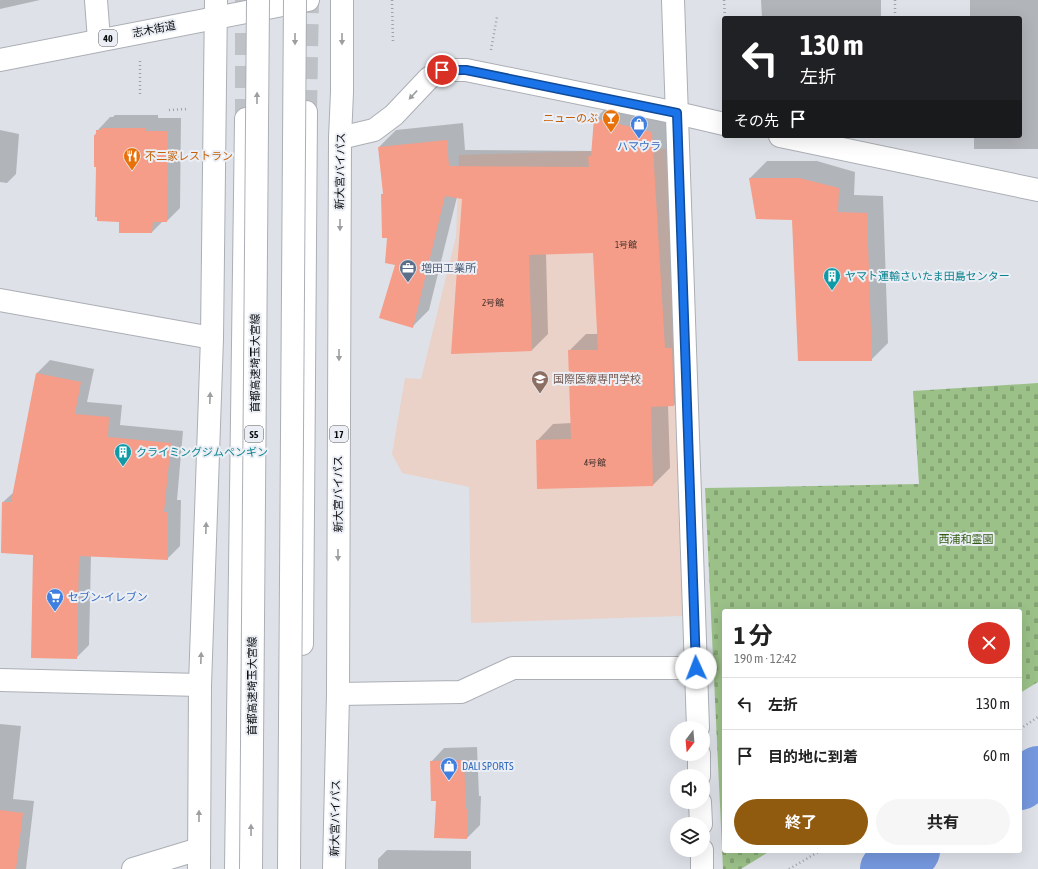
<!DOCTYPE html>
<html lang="ja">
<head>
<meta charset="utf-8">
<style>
	:root { --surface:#fff; --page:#f6f6f6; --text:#222; --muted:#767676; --line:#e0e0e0; --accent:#905a0f }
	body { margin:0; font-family:"Asap Condensed","Noto Sans JP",sans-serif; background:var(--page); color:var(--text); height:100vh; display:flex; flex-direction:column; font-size:15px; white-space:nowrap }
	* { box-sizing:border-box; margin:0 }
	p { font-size:13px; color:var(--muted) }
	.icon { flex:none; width:22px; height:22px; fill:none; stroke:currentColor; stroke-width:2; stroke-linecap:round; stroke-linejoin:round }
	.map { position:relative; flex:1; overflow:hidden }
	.panel { position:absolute; left:722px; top:609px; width:300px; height:244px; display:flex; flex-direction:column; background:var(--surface); border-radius:4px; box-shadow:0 4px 16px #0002 }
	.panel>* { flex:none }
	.hud { position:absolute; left:722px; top:16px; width:300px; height:122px; border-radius:4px; box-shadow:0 4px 16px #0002; background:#202124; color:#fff; overflow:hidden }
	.needle { width:26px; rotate:196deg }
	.controls { position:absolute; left:670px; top:721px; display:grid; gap:8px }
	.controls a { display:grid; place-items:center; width:40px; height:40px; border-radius:50%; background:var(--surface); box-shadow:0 4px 16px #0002; font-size:20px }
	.pin { position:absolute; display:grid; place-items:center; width:34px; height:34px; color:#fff; margin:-17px; border:2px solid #fff; border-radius:50%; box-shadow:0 1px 4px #0007 }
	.me { position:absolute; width:44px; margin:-22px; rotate:358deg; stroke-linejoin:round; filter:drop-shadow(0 0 3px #0008) }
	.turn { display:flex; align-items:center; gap:14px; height:84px; padding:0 12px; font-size:18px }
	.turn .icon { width:52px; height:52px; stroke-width:2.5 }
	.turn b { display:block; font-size:28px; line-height:34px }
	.then { display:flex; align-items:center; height:38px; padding:0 12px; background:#0003; gap:8px; font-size:15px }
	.round { display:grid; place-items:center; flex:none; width:42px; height:42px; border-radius:21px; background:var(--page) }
	.summary { display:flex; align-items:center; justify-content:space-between; height:68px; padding:0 12px }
	h1 { font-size:24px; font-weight:700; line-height:30px }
	.button { display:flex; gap:8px; margin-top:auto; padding:8px 12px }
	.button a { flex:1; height:46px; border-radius:24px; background:var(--accent); color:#fff; font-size:16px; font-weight:700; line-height:46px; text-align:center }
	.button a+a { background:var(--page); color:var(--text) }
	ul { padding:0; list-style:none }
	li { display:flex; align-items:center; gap:12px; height:52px; padding:0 12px; border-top:1px solid var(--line) }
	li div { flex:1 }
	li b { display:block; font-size:15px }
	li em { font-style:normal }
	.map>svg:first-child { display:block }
	.education { fill:#ebd2c9 }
	.cemetery { fill:url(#cemetery-stones) }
	.shadow { fill:#0003 }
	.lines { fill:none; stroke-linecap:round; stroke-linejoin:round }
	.river { stroke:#7597dd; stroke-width:52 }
	.building { fill:#f59d88 }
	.highway-tunnel { stroke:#bec2c7; stroke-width:22; stroke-dasharray:22 11; stroke-linecap:butt }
	.street-casing { stroke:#abafb5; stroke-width:24 }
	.secondary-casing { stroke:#abafb5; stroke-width:24 }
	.primary-casing { stroke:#abafb5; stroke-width:24 }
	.highway-casing { stroke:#abafb5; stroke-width:24 }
	.path { stroke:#9ea1a6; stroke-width:2.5; stroke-dasharray:1 3; stroke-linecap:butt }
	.street { stroke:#fff; stroke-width:22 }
	.secondary { stroke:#fff; stroke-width:22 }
	.primary { stroke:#fff; stroke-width:22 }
	.highway { stroke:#fff; stroke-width:22 }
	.highway-bridge-casing { stroke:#abafb5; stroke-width:24; stroke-linecap:butt }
	.highway-bridge { stroke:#fff; stroke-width:22 }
	.oneway { fill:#9d9e9f }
	.route-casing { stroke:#114b97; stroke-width:10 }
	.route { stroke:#1a73e8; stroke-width:7 }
	.labels { text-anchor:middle; stroke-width:4; stroke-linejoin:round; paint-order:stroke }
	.number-label { font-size:9px; fill:#45302c }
	.shield { fill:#ebeff5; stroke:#4e5053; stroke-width:1 }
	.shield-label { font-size:10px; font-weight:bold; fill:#0a0c0e }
	.street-label { font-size:11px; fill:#0a0c0e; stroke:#ebeff5 }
	.food-label { font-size:11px; fill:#c56008; stroke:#ebeff5; text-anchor:end }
	.shop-label { font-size:11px; fill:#366cbe; stroke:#ebeff5; text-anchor:start }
	.service-label { font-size:11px; fill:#4e5e75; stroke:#ebeff5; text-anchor:start }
	.culture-label { font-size:11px; fill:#0d838f; stroke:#ebeff5; text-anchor:start }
	.education-label { font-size:11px; fill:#785e54; stroke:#ebeff5; text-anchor:start }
	.park-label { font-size:11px; fill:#325c12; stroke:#ebeff5 }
</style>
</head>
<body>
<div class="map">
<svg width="1038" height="869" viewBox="0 0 1038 869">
	<defs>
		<pattern id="cemetery-stones" width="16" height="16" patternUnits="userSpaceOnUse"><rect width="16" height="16" fill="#9bc088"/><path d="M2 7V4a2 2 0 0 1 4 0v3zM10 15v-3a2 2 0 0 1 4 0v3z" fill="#84a474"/></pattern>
	</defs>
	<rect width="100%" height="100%" fill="#dee2e8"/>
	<path class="education" d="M 666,149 L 678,409 L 683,616 L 471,623 L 469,487 L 402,473 L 392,454 L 405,378 L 421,379 L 456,236 L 459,155 Z"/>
	<path class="cemetery" d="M 1038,383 L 1038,682 L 1020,693 L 1020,611 L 724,611 L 724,851 L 770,851 L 741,869 L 723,869 L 705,488 L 919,484 L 913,391 Z"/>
	<g class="shadow">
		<path d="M 0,0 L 40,0 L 0,9 Z"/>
		<path d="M 761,0 L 881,0 L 881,18 L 762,18 Z"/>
		<path d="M 970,0 L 1038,0 L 1038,149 L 974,149 L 974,136 L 1020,136 L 1020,18 L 970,18 Z"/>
		<path d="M 612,102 L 669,116 L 690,388 L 674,405 L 668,405 L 670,468 L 653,485 L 537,441 L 553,424 L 572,423 L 569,351 L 586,334 L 598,334 L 594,252 L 546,253 L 548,334 L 532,350 L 463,198 L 457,197 L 429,310 L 412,327 L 388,237 L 382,195 L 384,193 L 379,147 L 396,130 L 463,123 L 465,150 L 593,151 L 595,119 Z"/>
		<path d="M 115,115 L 158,115 L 158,118 L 181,118 L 180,208 L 167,221 L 163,221 L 152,232 L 120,221 L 97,166 L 95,135 L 97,131 L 110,117 L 113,117 Z"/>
		<path d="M 0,130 L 19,134 L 16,174 L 7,183 L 0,182 Z"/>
		<path d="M 767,161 L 817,161 L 855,172 L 854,195 L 883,196 L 888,343 L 871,360 L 793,219 L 750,178 Z"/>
		<path d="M 50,360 L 94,369 L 87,402 L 122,405 L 120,425 L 183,431 L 177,500 L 181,500 L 180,546 L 167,559 L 91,555 L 89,645 L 76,658 L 34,554 L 2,552 L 3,502 L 14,492 L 37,373 Z"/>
		<path d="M 0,724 L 21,726 L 13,799 L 34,801 L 26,869 L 0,869 Z"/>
		<path d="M 477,747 L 479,796 L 481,796 L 480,825 L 467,838 L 437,800 L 431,762 L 444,748 Z"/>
		<path d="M 387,850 L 471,851 L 471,869 L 378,869 L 378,859 Z"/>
	</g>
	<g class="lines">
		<g class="river">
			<path d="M 1020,784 L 1038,772"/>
			<path d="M 886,869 L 914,851"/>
		</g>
	</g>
	<g class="building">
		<path d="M 594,118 L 652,132 L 665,348 L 672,348 L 674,406 L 651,407 L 653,486 L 537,489 L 536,440 L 571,439 L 568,350 L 598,350 L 593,253 L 529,255 L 532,351 L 451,354 L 462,199 L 445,196 L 413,328 L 379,318 L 395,265 L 385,263 L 387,238 L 382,238 L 381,194 L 383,194 L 378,147 L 447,140 L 449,166 L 589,167 L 588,156 L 591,156 Z"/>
		<path d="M 101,128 L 145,128 L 145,131 L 168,131 L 167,222 L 153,222 L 152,233 L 119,233 L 119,222 L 97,221 L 97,217 L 95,217 L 96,167 L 94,167 L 94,135 L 96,135 L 96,130 L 101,130 Z"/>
		<path d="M 749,178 L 799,178 L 839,188 L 838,212 L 867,213 L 872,361 L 798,361 L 792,220 L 756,219 Z"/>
		<path d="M 36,373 L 81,382 L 75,414 L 109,417 L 108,437 L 171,443 L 164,512 L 168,512 L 168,560 L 79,556 L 77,659 L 31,658 L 33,555 L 1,553 L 2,502 L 11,502 Z"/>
		<path d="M 464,760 L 466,809 L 468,809 L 467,839 L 434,838 L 436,801 L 431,801 L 430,761 Z"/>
		<path d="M 0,810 L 23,813 L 16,869 L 0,869 Z"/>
	</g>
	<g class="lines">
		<g class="highway-tunnel">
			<path d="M 246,0 L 246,119"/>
			<path d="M 306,112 L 308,0"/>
		</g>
		<g class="street-casing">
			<g id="street">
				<path d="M 96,0 L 99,40"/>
				<path d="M 673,0 L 698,728"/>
				<path d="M 340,138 L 374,130 L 394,115 L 429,78 L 443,70 L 466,70 L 677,113"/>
				<path d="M 0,300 L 212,338"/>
				<path d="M 0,680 L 200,685"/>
				<path d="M 338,694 L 461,692 L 513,668 L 696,668"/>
				<path d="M 699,754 L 699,776"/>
				<path d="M 700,802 L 701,824"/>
				<path d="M 702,850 L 702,869"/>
				<path d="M 133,869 L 199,849"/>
			</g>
		</g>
		<g class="secondary-casing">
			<g id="secondary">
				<path d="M 677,113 L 724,124"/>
				<path d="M 780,136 L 1038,190"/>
			</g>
		</g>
		<g class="primary-casing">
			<path id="primary" d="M 0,60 L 308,0"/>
		</g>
		<g class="highway-casing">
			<g id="highway">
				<path d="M 302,644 L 306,112"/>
				<path d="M 199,869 L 200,685 L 212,338 L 216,0"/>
				<path d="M 236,869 L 246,119"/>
				<path d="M 334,869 L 338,694 L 340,138 L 342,92 L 342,0"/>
			</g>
		</g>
		<g class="path">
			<path d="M 392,0 L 393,43"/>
			<path d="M 724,0 L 725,18"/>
			<path d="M 895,0 L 895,18"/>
			<path d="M 491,50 L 497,17"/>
			<path d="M 140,94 L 140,58"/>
			<path d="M 169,110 L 188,109"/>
			<path d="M 1020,729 L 1038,717"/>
			<path d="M 789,869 L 820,851"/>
		</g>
		<use href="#street" class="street"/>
		<use href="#secondary" class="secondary"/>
		<use href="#primary" class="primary"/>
		<use href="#highway" class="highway"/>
		<g class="highway-bridge-casing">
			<g id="highway-bridge">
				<path d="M 251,869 L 258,0"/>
				<path d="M 289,869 L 295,0"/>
			</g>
		</g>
		<use href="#highway-bridge" class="highway-bridge"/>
	</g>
	<defs><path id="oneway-solid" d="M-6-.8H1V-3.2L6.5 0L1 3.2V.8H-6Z"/></defs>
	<g class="oneway">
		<use href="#oneway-solid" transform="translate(295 39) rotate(90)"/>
		<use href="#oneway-solid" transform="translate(342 39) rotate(90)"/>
		<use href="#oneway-solid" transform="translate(413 95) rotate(133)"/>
		<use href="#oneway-solid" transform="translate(257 98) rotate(-90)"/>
		<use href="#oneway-solid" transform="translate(340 225) rotate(90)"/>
		<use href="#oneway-solid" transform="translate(339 355) rotate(90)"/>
		<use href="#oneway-solid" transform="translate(210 398) rotate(-88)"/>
		<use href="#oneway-solid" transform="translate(206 528) rotate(-88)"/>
		<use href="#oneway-solid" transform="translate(338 555) rotate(90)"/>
		<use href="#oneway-solid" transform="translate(201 658) rotate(-88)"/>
		<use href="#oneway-solid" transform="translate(199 816) rotate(-90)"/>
		<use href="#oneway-solid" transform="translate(251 830) rotate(-90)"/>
	</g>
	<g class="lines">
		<g class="route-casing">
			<path id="route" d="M 442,70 L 466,70 L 677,113 L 696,668"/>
		</g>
		<use href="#route" class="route"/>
	</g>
	<defs>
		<g id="bar-pin" transform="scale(0.9)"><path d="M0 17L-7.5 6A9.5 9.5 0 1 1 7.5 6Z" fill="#e8710a" stroke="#ebeff5"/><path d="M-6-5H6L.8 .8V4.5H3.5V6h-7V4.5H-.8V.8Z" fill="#fff"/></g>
		<g id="shop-pin" transform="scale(0.9)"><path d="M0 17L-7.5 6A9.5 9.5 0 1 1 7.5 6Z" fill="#3f7fe0" stroke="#ebeff5"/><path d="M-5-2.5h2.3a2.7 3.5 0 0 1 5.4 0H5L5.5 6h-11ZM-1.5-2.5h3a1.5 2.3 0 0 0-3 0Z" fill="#fff"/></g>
		<g id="restaurant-pin" transform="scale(0.9)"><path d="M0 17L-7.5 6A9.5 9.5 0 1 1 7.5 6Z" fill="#e8710a" stroke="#ebeff5"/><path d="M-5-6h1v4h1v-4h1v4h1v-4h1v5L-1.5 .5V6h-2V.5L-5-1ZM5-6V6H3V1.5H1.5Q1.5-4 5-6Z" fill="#fff"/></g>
		<g id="office-pin" transform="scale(0.9)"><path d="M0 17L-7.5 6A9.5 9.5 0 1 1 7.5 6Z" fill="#5c6f8a" stroke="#ebeff5"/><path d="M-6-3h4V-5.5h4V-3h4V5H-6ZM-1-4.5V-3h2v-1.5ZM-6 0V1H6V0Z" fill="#fff"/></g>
		<g id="building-pin" transform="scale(0.9)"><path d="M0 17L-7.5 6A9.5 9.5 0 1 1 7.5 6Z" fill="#0f9aa8" stroke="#ebeff5"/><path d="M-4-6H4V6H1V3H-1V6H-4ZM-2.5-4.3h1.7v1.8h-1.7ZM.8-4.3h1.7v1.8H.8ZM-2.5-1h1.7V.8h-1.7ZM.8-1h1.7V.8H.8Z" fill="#fff"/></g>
		<g id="university-pin" transform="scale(0.9)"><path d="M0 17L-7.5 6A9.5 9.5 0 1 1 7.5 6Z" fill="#8d6e63" stroke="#ebeff5"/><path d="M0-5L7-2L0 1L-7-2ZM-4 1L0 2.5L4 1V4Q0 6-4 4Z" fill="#fff"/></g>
		<g id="supermarket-pin" transform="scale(0.9)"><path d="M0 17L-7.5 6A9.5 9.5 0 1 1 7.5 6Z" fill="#3f7fe0" stroke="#ebeff5"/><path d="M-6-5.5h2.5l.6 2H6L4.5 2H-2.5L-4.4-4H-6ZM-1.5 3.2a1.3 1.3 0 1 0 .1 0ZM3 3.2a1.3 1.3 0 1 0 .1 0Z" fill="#fff"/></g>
	</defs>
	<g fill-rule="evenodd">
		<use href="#bar-pin" x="611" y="118"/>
		<use href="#shop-pin" x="639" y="124"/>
		<use href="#restaurant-pin" x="132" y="156"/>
		<use href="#office-pin" x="408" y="268"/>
		<use href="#building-pin" x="832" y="276"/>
		<use href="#university-pin" x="540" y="379"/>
		<use href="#building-pin" x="123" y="452"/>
		<use href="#supermarket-pin" x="55" y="597"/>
		<use href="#shop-pin" x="449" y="766"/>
	</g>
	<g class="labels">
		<g class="number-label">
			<text x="626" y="248">1号館</text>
			<text x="493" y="306">2号館</text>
			<text x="595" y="466">4号館</text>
		</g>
		<g class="shield">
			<rect x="99" y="30" width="18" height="16" rx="3"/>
			<rect x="245" y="426" width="18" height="16" rx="3"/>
			<rect x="330" y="426" width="18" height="16" rx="3"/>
		</g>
		<g class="shield-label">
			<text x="108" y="42">40</text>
			<text x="254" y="438">S5</text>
			<text x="339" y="438">17</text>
		</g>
		<g class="street-label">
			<text transform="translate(154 29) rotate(-11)" y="4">志木街道</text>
			<text transform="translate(340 171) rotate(-89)" y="4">新大宮バイパス</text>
			<text transform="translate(255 363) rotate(-90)" y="4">首都高速埼玉大宮線</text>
			<text transform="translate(338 494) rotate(-90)" y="4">新大宮バイパス</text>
			<text transform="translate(252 686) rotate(-90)" y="4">首都高速埼玉大宮線</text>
			<text transform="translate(335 818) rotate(-89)" y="4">新大宮バイパス</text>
		</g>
		<g class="food-label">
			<text x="598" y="122">ニューのぶ</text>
			<text x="145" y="160" text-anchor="start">不二家レストラン</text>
		</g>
		<g class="shop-label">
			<text x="639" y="150" text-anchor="middle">ハマウラ</text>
			<text x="68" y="601">セブン-イレブン</text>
			<text x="462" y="770">DALI SPORTS</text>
		</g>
		<g class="service-label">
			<text x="421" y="272">増田工業所</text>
		</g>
		<g class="culture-label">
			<text x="845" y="280">ヤマト運輸さいたま田島センター</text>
			<text x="136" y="456">クライミングジムペンギン</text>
		</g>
		<g class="education-label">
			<text x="553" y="383">国際医療専門学校</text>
		</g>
		<g class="park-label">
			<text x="966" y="543">西浦和霊園</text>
		</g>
	</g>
</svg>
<div class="controls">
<a><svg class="needle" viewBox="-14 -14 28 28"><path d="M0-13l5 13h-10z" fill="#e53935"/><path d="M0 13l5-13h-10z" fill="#767676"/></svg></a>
<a><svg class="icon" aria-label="sound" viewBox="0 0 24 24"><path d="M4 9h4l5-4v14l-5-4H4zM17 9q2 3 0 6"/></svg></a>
<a><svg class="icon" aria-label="layers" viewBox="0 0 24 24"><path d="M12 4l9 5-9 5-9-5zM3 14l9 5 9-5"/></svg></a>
</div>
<div class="pin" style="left:442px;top:70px;background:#d93025"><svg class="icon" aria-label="arrive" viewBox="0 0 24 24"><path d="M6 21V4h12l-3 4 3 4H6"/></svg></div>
<svg class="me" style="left:696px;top:668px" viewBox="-20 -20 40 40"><circle r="19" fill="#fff"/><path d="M0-13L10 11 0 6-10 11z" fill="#1a73e8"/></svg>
<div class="hud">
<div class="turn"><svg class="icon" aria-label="left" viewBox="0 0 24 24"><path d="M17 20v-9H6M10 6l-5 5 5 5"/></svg><div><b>130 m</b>左折</div></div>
<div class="then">その先<svg class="icon" aria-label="arrive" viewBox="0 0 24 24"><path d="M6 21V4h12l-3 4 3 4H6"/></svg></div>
</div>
<section class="panel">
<div class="summary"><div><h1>1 分</h1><p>190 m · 12:42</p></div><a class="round" style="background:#d93025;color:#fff"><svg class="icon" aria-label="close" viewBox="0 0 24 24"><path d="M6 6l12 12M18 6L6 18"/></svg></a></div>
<ul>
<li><svg class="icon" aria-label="left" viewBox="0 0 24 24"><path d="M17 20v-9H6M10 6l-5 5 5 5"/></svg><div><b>左折</b></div><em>130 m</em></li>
<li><svg class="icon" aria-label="arrive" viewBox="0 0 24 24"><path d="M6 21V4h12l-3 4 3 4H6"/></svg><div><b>目的地に到着</b></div><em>60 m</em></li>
</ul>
<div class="button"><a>終了</a><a>共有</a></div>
</section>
</div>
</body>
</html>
